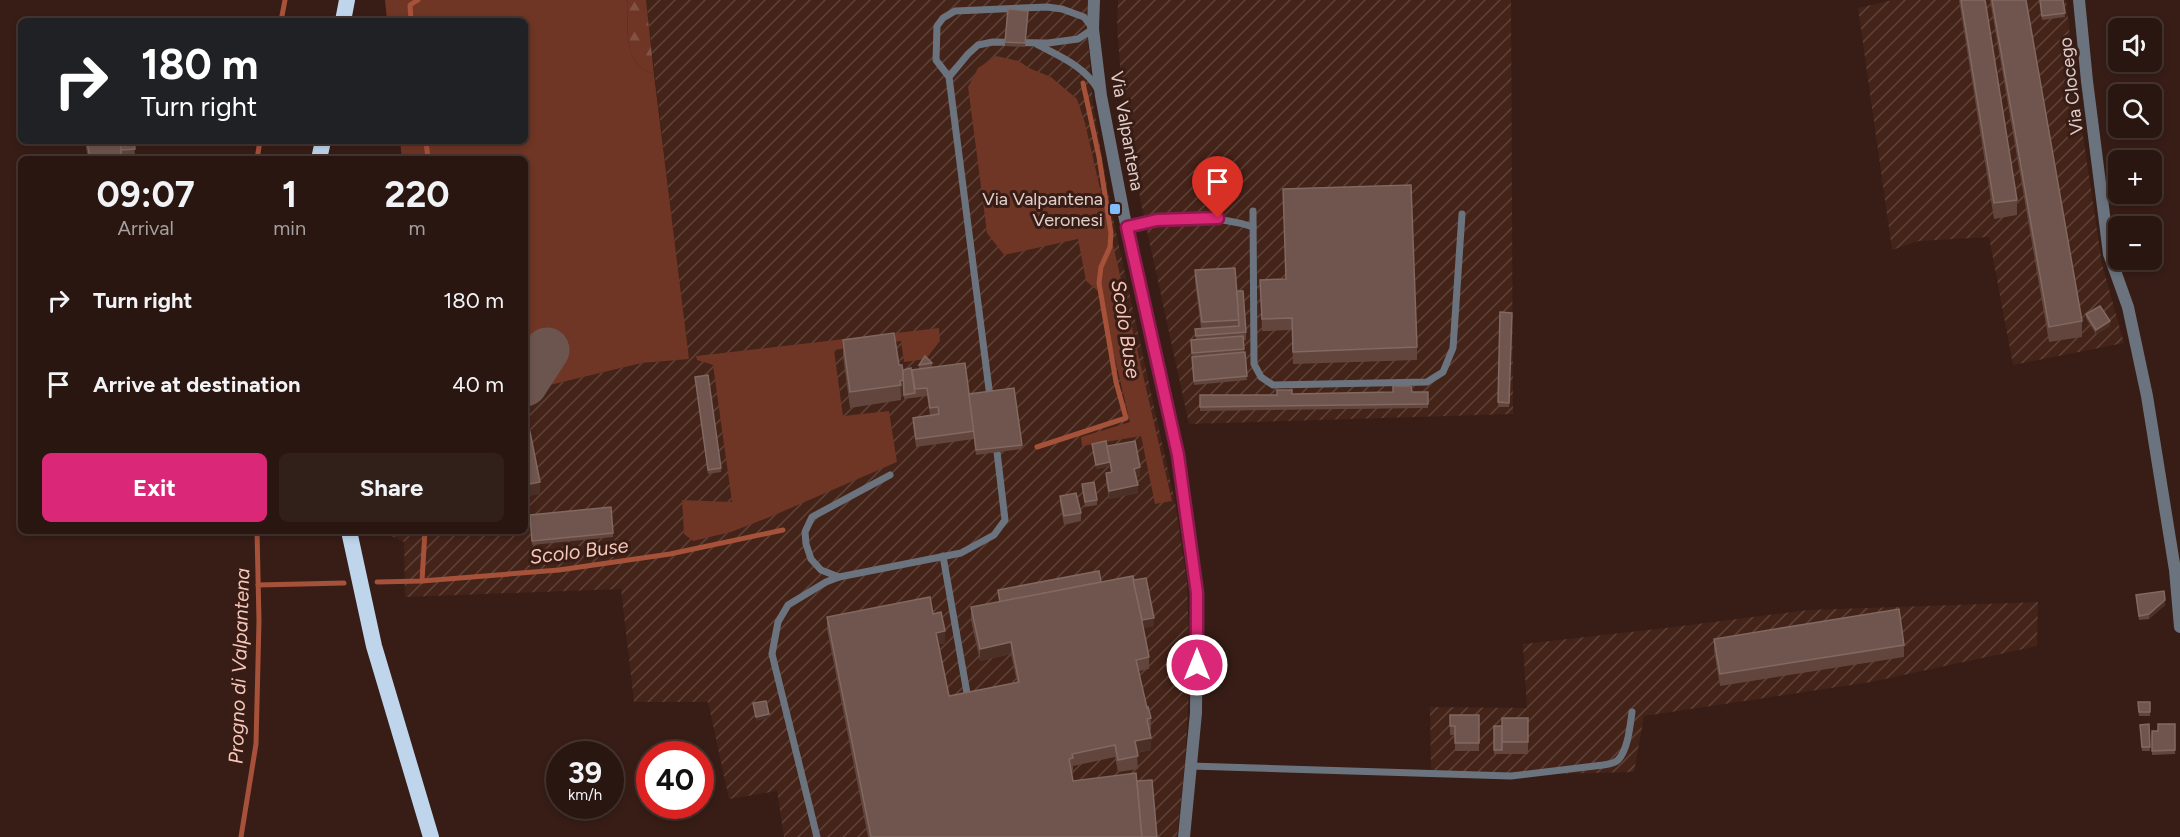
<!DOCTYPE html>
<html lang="en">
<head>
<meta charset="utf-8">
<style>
	:root { --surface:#291610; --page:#311f19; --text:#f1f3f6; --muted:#a59f9f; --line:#453530; --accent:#db2777 }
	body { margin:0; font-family:Figtree,sans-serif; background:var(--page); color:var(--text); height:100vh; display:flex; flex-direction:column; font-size:22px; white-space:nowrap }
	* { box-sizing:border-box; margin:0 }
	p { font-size:20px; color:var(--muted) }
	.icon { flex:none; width:33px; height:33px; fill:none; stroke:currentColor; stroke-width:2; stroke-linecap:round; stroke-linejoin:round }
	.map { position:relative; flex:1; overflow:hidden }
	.drawer { position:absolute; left:18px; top:156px; width:510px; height:378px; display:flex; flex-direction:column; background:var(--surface); border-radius:9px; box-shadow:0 3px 9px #0003,0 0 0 2px var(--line) }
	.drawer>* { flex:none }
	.banner { position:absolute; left:18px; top:18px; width:510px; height:126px; border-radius:9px; box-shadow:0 3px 9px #0003,0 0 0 2px var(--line); background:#202124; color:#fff; overflow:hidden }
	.controls { position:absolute; left:2108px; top:18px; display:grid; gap:12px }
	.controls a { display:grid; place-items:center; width:54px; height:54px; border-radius:9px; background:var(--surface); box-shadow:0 3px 9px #0003,0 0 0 2px var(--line); font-size:30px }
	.speed { position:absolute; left:546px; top:741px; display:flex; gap:12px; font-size:30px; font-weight:700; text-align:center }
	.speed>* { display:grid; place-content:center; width:78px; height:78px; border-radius:50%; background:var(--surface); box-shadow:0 3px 9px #0003,0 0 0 2px var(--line); line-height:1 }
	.speed small { font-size:15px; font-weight:400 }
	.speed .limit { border:9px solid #d22; background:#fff; color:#111 }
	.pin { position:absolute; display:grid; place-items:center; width:51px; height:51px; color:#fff; margin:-62px -26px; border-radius:50% 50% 50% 0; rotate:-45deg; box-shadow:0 0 6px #0007 }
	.pin .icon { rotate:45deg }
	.me { position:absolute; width:66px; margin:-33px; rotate:0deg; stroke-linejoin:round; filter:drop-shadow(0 0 4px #0008) }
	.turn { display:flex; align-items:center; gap:21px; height:126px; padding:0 24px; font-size:27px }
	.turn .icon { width:78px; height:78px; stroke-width:2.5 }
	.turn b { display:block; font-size:42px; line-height:51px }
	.eta { display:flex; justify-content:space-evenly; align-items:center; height:102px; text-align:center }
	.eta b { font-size:36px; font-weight:700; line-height:42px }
	.primary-button { display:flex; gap:12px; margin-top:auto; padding:12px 24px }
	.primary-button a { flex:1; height:69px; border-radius:9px; background:var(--accent); color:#fff; font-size:24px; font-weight:700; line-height:69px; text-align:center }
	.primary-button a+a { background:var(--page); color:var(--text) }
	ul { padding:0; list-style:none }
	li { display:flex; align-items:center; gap:18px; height:84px; padding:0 24px }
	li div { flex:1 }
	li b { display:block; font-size:22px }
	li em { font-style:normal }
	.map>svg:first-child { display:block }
	.industrial { fill:url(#industrial-furrows) }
	.grass { fill:#6f3525 }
	.forest { fill:url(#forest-firs) }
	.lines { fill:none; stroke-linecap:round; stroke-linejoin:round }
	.stream { stroke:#a6513a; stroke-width:5 }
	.taxiway { stroke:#6c554e; stroke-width:45 }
	.service { stroke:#6b747e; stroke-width:7 }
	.minor { stroke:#6b747e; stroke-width:12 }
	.tertiary { stroke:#6b747e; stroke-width:12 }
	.trunk { stroke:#bed5ec; stroke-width:16 }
	.wall { fill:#62463e }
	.shaded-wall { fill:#4b3027 }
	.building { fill:#6f554d; stroke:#816860; stroke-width:1.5 }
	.route-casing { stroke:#8e194d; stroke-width:15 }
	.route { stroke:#db2777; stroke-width:10 }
	.poi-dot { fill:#81bdfa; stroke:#371d16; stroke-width:2 }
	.labels { text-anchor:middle; stroke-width:6; stroke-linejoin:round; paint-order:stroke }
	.street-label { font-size:18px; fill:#e1cfca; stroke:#371d16 }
	.poi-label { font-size:18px; fill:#e1cfca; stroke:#371d16; text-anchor:end }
	.water-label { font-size:20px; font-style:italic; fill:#f7c6b8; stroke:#371d16 }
</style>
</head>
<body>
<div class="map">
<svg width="2180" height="837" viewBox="0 0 2180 837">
	<defs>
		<pattern id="industrial-furrows" width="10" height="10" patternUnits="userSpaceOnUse" patternTransform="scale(1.5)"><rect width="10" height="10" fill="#442319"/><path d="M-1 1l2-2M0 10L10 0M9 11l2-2" fill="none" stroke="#5f4239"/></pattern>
		<pattern id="forest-firs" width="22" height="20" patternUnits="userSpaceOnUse" patternTransform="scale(1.5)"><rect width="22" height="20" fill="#6f3525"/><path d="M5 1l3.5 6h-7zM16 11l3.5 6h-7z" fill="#835143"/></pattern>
	</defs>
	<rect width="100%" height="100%" fill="#371d16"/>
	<g class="industrial">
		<path d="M 646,0 L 1088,0 L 1087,29 L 1093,104 L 1111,209 L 1176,507 L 1187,582 L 1190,672 L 1185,762 L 1177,837 L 784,837 L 777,791 L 729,799 L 708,702 L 634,702 L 621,589 L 405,597 L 404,542 L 387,534 L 388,531 L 525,531 L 525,391 L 642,363 L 688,358 Z"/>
		<path d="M 1118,0 L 1511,0 L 1513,414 L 1189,424 L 1141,203 L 1123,100 L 1117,28 Z"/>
		<path d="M 1893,0 L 2066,0 L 2075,82 L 2102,264 L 2124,343 L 2013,365 L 1989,237 L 1919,241 L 1892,250 L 1858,8 Z"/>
		<path d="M 2038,602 L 2037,646 L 1871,682 L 1644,716 L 1634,772 L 1431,777 L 1430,707 L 1527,708 L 1523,644 L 1674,627 L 1808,610 Z"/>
	</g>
	<g class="grass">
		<path d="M 385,0 L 626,0 L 628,2 C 628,29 622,65 654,74 L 689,359 L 642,363 L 525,391 L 525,159 L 402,159 L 400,141 L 525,141 L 525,21 L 387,21 Z"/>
		<path d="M 996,56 L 1019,61 L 1029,68 L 1051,77 L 1077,99 L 1085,123 L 1172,501 L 1155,504 L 1141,436 L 1082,446 L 1081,437 L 1130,422 L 1099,292 L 1086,281 L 1078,239 L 1004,255 L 987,233 L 968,87 L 978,68 Z"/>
		<path d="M 939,328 L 940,341 L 926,359 L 904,362 L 901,341 L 834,350 L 843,416 L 889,411 L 897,462 L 770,517 L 731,532 L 693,541 L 684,534 L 682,500 L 732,502 L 713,365 L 697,360 L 696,356 Z"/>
	</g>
	<path class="forest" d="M 626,0 L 646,0 L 654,74 C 622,65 628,29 628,2 Z"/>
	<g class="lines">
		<g class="stream">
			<path d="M 281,21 L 285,0"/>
			<path d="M 411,21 L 410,5 L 418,0"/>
			<path d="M 426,141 L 428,159"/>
			<path d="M 257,159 L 260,141"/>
			<path d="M 1037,447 L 1126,418 L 1116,382 L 1099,283 L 1101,267 L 1110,247 L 1111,233 L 1099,157 L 1083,83"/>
			<path d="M 422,581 L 425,531"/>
			<path d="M 377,582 L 422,581 L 559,570 L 670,554 L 783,530"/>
			<path d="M 258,585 L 344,583"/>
			<path d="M 241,837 L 256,744 L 259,621 L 257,531"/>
		</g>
		<path class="taxiway" d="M 525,384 L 547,350"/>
		<g class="service">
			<path d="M 1038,45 C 1059,56 1086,67 1098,90"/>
			<path d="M 949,77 L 968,54 L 978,45 L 993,42 L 1048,43 L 1078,39 L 1093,29 L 1084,17 L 1062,9 L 1047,7 L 955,11 L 943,18 L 937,26 L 936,60 L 949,77 L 990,397"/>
			<path d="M 1253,211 L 1254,364 L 1261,377 L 1273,385 L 1427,382 L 1443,372 L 1453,348 L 1462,214"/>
			<path d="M 1127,227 C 1169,218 1211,213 1253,227"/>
			<path d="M 890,475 L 812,517 L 805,532 L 806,544 L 811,559 L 821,570 L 839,577 L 961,553 L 994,535 L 1005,520 L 997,452"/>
			<path d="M 943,556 L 968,699"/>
			<path d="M 1191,766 L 1511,776 L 1603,765 C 1608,764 1614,764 1618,760 C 1628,750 1630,726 1632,712"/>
			<path d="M 817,837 L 772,654 L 778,622 L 788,605 L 826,582 L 839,577"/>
		</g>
		<path class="minor" d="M 2079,0 L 2087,81 L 2109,254 L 2128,307 L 2147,396 L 2175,570 L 2180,627"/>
		<path class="tertiary" d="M 1094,0 L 1093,29 L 1101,96 L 1124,215 L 1178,455 L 1197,593 L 1196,713 L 1184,837"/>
		<g class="trunk">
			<path d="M 343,21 L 347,0"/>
			<path d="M 319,159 L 323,141"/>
			<path d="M 349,531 L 374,646 L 431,837"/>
		</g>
	</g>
	<g class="wall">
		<path d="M 1959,0 L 1985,0 L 2017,200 L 2017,215 L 1994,219 Z"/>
		<path d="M 1990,0 L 2026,0 L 2082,321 L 2082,337 L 2049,342 Z"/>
		<path d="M 2039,0 L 2063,0 L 2065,17 L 2042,20 Z"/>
		<path d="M 1028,15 L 1025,47 L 1005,46 L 1005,42 Z"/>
		<path d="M 85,141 L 134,141 L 135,157 L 122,159 L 88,159 Z"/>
		<path d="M 1195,270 L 1237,291 L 1246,332 L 1246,340 L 1243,341 L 1247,380 L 1194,385 L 1192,361 L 1214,355 L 1192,357 L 1191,340 L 1196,340 L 1195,329 L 1201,328 L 1195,282 Z"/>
		<path d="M 1260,280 L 1417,347 L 1417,360 L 1293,364 L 1292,330 L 1262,331 Z"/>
		<path d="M 1500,312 L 1512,313 L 1509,407 L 1498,407 Z"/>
		<path d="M 2086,314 L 2110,326 L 2096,334 L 2086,318 Z"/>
		<path d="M 843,340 L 899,365 L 903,370 L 912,373 L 919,369 L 919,365 L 932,363 L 932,367 L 969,394 L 1022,445 L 1022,449 L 976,455 L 974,439 L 916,447 L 913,426 L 913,418 L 930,415 L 927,396 L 904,399 L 904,396 L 901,397 L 901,400 L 850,408 L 843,356 Z"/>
		<path d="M 695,377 L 721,468 L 721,472 L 708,474 Z"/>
		<path d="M 1428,392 L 1428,408 L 1200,411 L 1200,395 L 1277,395 Z"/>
		<path d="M 1092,444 L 1140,476 L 1136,477 L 1138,493 L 1109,499 L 1106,481 L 1106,473 L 1111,472 L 1110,466 L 1096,469 Z"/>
		<path d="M 1082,484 L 1097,500 L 1097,505 L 1085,507 Z"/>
		<path d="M 1060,496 L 1081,513 L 1081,521 L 1064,525 L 1060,504 Z"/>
		<path d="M 530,519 L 613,533 L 613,537 L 532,545 Z"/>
		<path d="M 1133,580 L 1154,626 L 1143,628 L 1149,657 L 1149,669 L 1139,671 L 1147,708 L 1151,718 L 1151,730 L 1149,731 L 1151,750 L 1137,753 L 1138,769 L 1118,772 L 1115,757 L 1073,766 L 1073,771 L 1071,771 L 1073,781 L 1137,781 L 1157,837 L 868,837 L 827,629 L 827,617 L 933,614 L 945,643 L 939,644 L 949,696 L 1017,682 L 1011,654 L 980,661 L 971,620 L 971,607 L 1000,602 L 998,590 Z"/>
		<path d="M 2136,595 L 2165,605 L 2149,619 L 2139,620 Z"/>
		<path d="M 1714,639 L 1904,645 L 1904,657 L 1720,686 L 1714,651 Z"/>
		<path d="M 2138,702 L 2150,702 L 2150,716 L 2139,716 Z"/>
		<path d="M 1450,715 L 1479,715 L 1479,751 L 1455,751 L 1455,735 L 1450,735 Z"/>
		<path d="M 1528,718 L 1528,754 L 1494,754 L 1494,726 L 1502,726 Z"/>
		<path d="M 2149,724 L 2150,751 L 2142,751 L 2140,725 Z"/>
		<path d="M 2175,724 L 2175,754 L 2152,755 L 2152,731 L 2158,731 Z"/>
	</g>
	<g class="shaded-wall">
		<path d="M 2110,321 L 2110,326 L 2096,334 L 2096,330 Z"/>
		<path d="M 904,380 L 904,396 L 901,397 L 900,381 Z"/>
		<path d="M 1110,462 L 1110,466 L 1096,469 L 1096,465 Z"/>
		<path d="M 1140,467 L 1140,476 L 1134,477 L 1134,469 Z"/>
		<path d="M 540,482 L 540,494 L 525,497 L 525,485 Z"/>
		<path d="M 1138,485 L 1138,493 L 1109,499 L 1109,491 Z"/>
		<path d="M 2165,600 L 2165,605 L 2149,619 L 2149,614 Z"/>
		<path d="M 1154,618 L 1154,626 L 1141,629 L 1141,621 Z"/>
		<path d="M 945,631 L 945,643 L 936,645 L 936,633 Z"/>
		<path d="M 1011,642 L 1011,654 L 980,661 L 980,649 Z"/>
		<path d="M 769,714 L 769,718 L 756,721 L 756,717 Z"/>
		<path d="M 1151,738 L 1151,750 L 1135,753 L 1135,741 Z"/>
	</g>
	<g class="building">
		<path d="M 1961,0 L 1985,0 L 2017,200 L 1994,203 Z"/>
		<path d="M 1992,0 L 2026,0 L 2082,321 L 2049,327 Z"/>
		<path d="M 2040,0 L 2063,0 L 2065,13 L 2042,16 Z"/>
		<path d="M 1008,9 L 1028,11 L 1025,43 L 1005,42 Z"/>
		<path d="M 87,141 L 120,141 L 122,159 L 90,159 Z"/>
		<path d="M 120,141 L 134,141 L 135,149 L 121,150 Z"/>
		<path d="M 1411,185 L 1417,347 L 1293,352 L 1292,318 L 1262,319 L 1260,280 L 1286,279 L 1283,189 Z"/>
		<path d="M 1235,268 L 1239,320 L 1202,322 L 1195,270 Z"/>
		<path d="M 1237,291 L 1243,291 L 1246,332 L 1196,336 L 1195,329 L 1239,326 Z"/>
		<path d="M 2100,306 L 2110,321 L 2096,330 L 2086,314 Z"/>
		<path d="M 1500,312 L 1512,313 L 1509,403 L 1498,402 Z"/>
		<path d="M 894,333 L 899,365 L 902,365 L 904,380 L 900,381 L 901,385 L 850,392 L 843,340 Z"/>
		<path d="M 1243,336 L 1244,349 L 1192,353 L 1191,340 Z"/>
		<path d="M 1245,352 L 1247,376 L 1194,381 L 1192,357 Z"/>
		<path d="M 925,356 L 932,363 L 919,365 Z"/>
		<path d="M 965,363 L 974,431 L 916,439 L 913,418 L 939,414 L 938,407 L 930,408 L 927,388 L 915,389 L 912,370 Z"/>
		<path d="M 911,368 L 915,393 L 904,395 L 903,370 Z"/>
		<path d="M 708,375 L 721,468 L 708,470 L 695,377 Z"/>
		<path d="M 1393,386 L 1411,386 L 1412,392 L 1428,392 L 1428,404 L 1200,407 L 1200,395 L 1277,395 L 1277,390 L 1292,390 L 1292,394 L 1393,392 Z"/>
		<path d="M 1014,388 L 1022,445 L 976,450 L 969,394 Z"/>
		<path d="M 530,432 L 540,482 L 525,485 L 525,433 Z"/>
		<path d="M 1106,441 L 1110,462 L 1096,465 L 1092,444 Z"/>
		<path d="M 1135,441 L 1140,467 L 1134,469 L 1138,485 L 1109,491 L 1106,473 L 1112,472 L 1107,446 Z"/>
		<path d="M 1094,482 L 1097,500 L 1085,502 L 1082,484 Z"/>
		<path d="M 1076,493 L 1081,513 L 1064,516 L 1060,496 Z"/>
		<path d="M 611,507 L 613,533 L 532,541 L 530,515 Z"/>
		<path d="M 1099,571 L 1101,582 L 1000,602 L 998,590 Z"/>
		<path d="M 1133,576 L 1149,657 L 1136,660 L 1147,708 L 1148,707 L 1151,718 L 1147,719 L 1151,738 L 1135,741 L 1138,756 L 1118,760 L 1115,745 L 1072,754 L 1073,758 L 1069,759 L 1073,781 L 1136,773 L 1142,837 L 871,837 L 827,617 L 930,597 L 933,614 L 941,612 L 945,631 L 936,633 L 949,696 L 1019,682 L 1011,642 L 980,649 L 971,607 Z"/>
		<path d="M 1146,578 L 1154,618 L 1142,620 L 1133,580 Z"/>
		<path d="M 2164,591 L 2165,600 L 2149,614 L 2139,616 L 2136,595 Z"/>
		<path d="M 1899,609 L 1904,645 L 1720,674 L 1714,639 Z"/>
		<path d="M 766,701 L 769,714 L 756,717 L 753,703 Z"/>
		<path d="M 2138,702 L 2150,702 L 2150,712 L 2139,712 Z"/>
		<path d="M 1450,715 L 1479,715 L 1479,743 L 1455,743 L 1455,726 L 1450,726 Z"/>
		<rect x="1502" y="718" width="26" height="24"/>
		<path d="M 2149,724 L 2150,747 L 2142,747 L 2140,725 Z"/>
		<path d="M 2158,724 L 2175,724 L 2175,750 L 2152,751 L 2152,731 L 2158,731 Z"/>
		<rect x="1494" y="726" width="8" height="24"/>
		<path d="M 1152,780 L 1157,837 L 1142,837 L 1137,781 Z"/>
	</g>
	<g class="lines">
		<g class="route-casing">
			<path id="route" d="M 1197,665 L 1197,593 L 1178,455 L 1127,227 L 1157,220 L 1218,218"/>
		</g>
		<use href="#route" class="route"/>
	</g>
	<rect class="poi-dot" x="1109" y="203" width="12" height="12" rx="3"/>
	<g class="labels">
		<g class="street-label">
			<text transform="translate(2071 86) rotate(-97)" y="6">Via Clocego</text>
			<text transform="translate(1127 131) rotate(80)" y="6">Via Valpantena</text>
		</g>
		<g class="poi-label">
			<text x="1103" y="205">Via Valpantena<tspan x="1103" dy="21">Veronesi</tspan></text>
		</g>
		<g class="water-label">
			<text transform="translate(1126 329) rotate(81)" y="7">Scolo Buse</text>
			<text transform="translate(579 551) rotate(-7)" y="7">Scolo Buse</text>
			<text transform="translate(239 666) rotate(-88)" y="7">Progno di Valpantena</text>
		</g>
	</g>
</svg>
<div class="controls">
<a><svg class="icon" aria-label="sound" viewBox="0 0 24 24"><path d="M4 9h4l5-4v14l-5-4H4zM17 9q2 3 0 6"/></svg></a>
<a><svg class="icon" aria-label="search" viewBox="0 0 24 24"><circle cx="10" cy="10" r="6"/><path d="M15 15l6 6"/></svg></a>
<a>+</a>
<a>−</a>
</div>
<div class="speed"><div>39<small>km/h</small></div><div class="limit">40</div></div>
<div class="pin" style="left:1218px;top:218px;background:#d93025"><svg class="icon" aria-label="arrive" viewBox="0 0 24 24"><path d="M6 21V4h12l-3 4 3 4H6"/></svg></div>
<svg class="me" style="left:1197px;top:665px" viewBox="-20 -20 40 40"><circle r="17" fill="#db2777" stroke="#fff" stroke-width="3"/><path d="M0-11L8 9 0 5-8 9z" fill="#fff"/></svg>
<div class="banner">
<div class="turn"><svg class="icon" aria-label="right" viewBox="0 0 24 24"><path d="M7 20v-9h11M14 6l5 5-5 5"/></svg><div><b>180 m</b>Turn right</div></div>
</div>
<section class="drawer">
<div class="eta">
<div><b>09:07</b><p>Arrival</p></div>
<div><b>1</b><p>min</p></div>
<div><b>220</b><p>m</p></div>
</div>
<ul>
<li><svg class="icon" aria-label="right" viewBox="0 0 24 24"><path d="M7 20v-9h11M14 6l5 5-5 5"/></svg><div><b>Turn right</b></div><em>180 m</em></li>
<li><svg class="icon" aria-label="arrive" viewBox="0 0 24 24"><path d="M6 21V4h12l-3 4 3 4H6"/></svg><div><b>Arrive at destination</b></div><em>40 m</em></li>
</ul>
<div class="primary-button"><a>Exit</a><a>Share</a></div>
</section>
</div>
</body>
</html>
